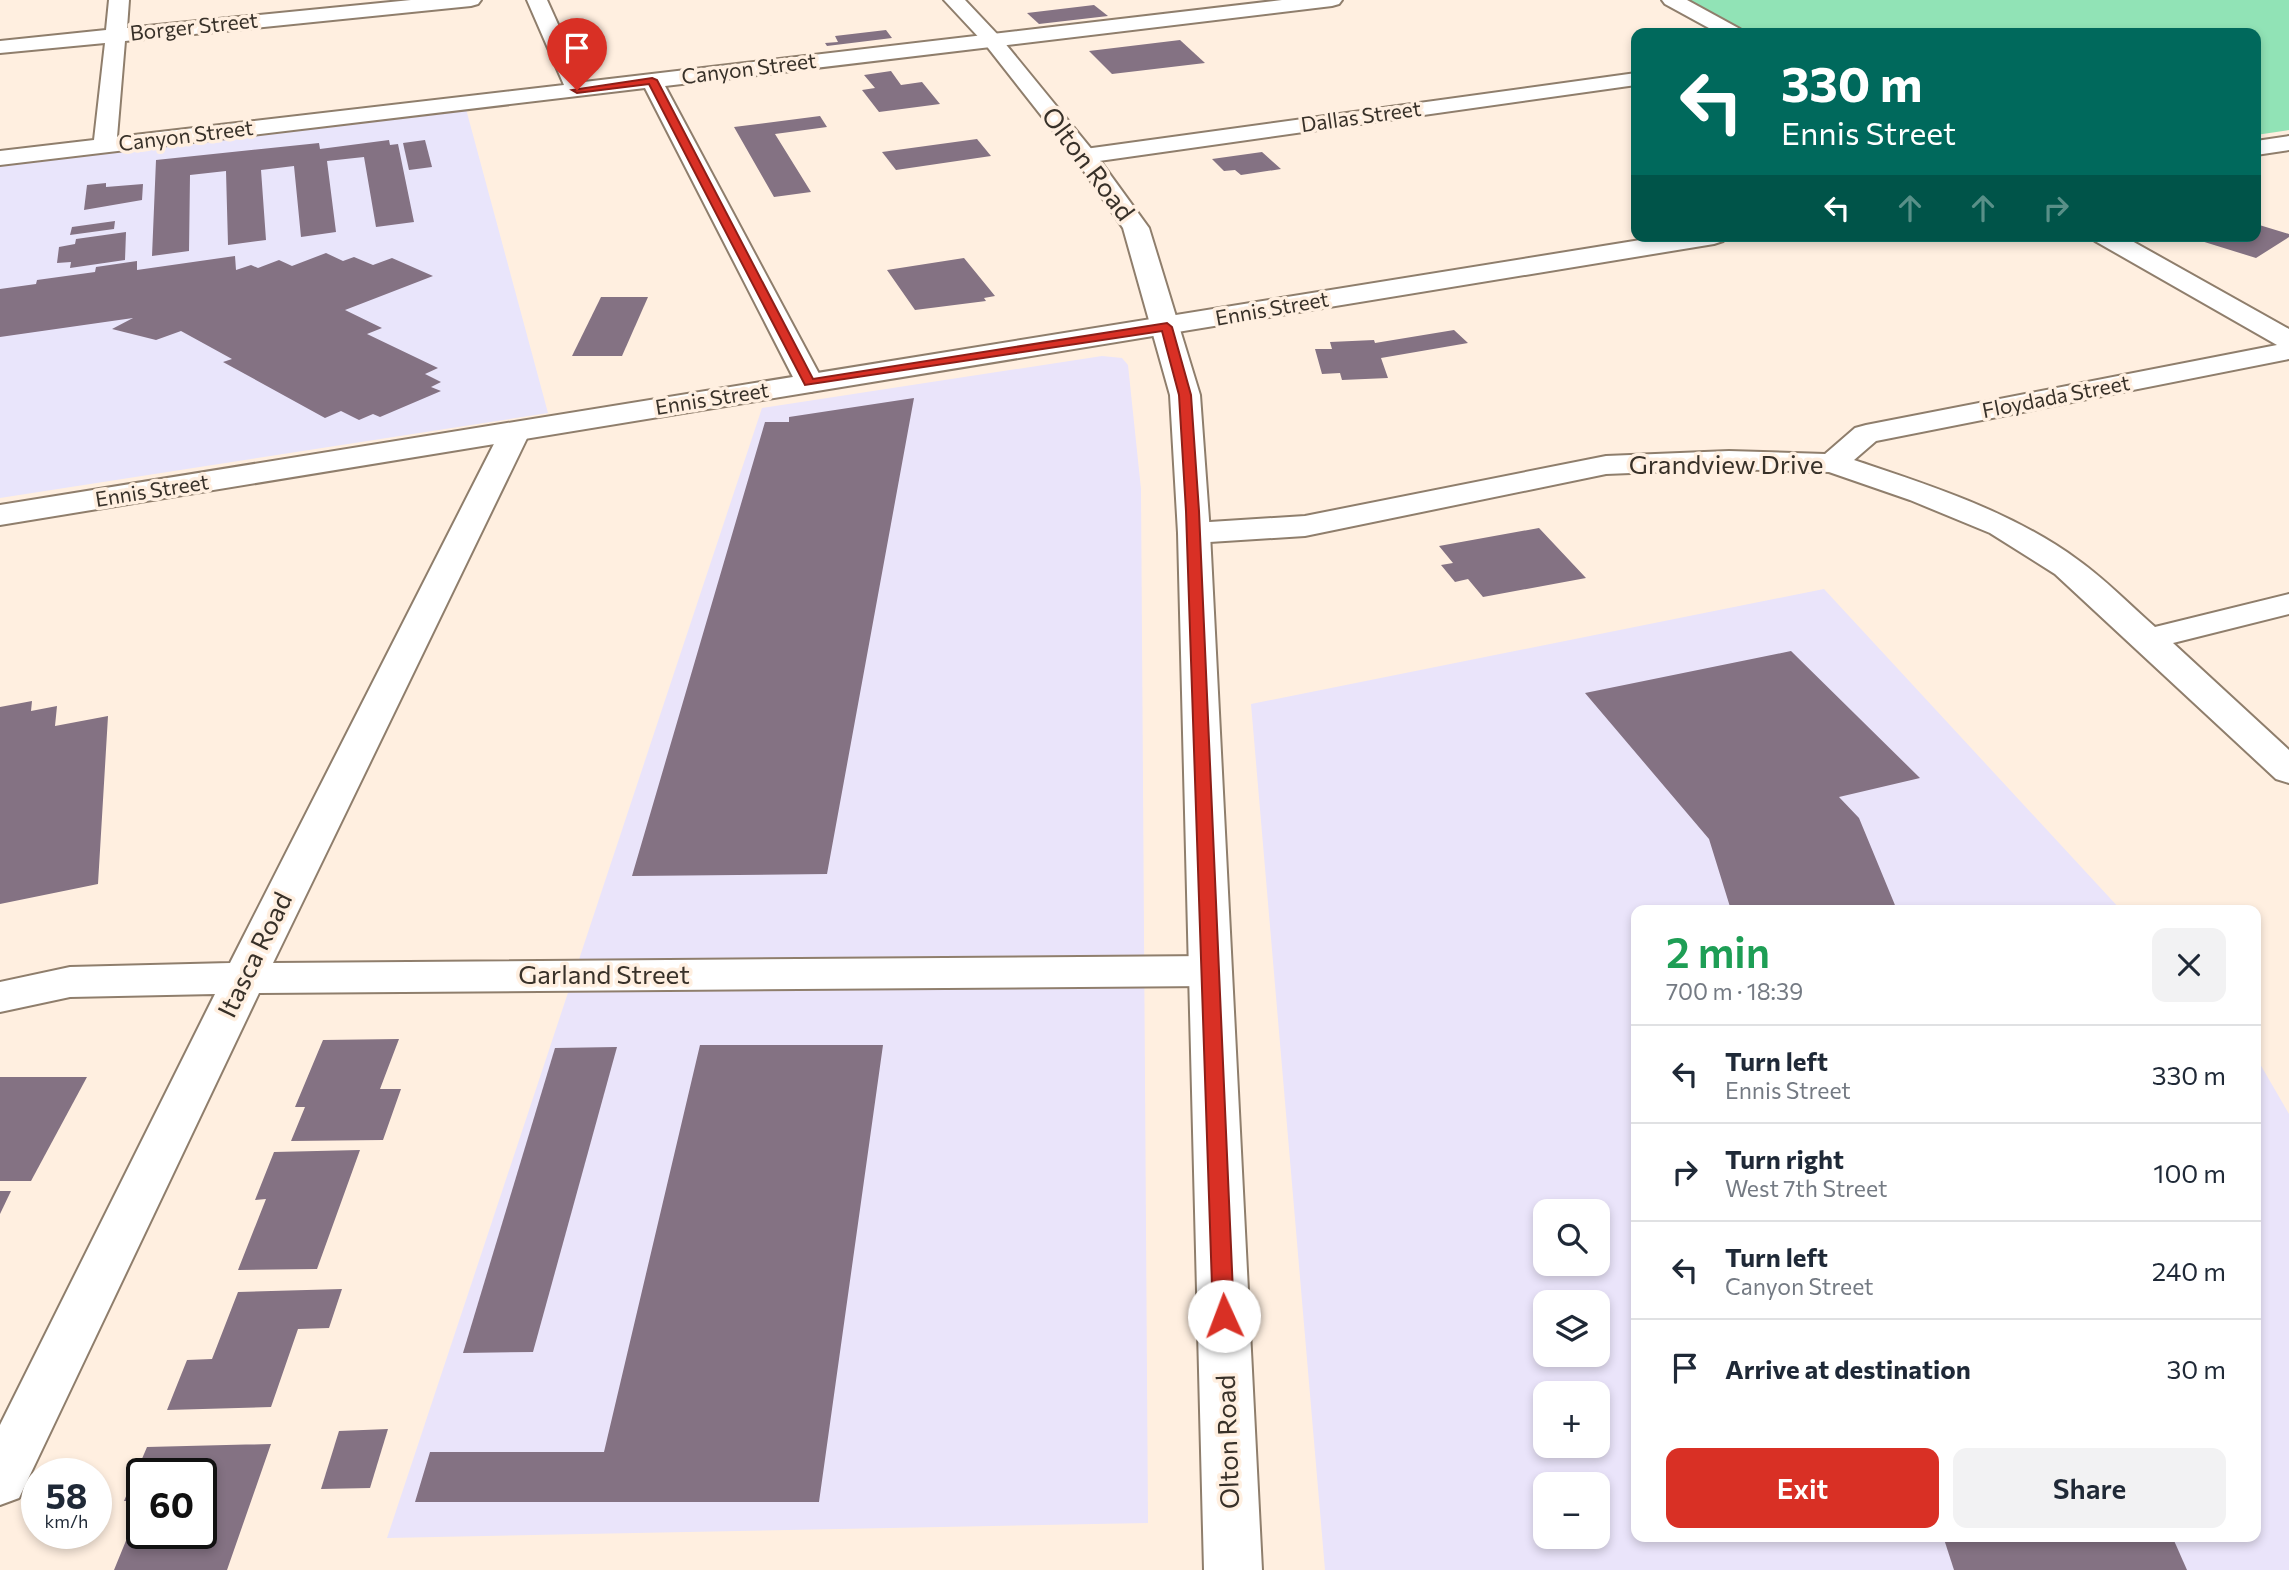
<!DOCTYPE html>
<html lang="en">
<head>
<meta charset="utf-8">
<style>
	:root { --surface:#fff; --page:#f2f2f3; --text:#1f2937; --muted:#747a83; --line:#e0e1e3; --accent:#d93025 }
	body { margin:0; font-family:Commissioner,sans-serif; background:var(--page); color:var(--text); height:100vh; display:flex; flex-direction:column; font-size:26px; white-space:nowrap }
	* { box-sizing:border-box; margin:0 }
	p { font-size:23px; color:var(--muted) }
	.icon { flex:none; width:38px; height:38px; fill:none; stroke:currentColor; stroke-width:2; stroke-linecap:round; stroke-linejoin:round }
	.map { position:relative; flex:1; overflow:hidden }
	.sheet { position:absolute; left:1631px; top:905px; width:630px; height:637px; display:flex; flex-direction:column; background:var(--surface); border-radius:14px; box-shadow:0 4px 10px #0003 }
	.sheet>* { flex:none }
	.banner { position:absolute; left:1631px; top:28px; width:630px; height:214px; border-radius:14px; box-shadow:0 4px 10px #0003; background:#00695c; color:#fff; overflow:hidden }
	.buttons { position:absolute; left:1533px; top:1199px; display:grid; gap:14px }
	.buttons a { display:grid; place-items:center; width:77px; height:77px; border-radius:14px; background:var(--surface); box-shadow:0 4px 10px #0003; font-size:35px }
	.speed { position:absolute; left:21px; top:1458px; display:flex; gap:14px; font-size:35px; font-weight:700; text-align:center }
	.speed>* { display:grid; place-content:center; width:91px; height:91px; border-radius:50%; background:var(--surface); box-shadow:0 4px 10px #0003; line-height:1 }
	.speed small { font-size:18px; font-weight:400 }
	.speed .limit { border:4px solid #111; border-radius:10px; background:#fff; color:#111 }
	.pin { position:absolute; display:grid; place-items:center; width:60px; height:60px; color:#fff; margin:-72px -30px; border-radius:50% 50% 50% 0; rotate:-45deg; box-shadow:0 0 7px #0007 }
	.pin .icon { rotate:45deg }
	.me { position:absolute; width:77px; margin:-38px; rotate:358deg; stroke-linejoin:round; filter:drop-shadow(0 0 5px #0008) }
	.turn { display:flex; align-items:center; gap:24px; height:147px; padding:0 35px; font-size:32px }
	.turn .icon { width:91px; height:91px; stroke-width:2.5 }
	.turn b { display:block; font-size:49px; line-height:60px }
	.lanes { display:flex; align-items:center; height:66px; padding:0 35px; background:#0003; justify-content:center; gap:35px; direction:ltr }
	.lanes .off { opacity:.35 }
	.round { display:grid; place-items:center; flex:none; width:74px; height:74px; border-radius:14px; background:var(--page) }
	.headline { display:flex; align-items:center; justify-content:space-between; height:119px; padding:0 35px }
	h1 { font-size:42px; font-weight:600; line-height:52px; color:#1e9e55 }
	.cta { display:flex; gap:14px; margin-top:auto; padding:14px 35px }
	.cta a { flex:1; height:80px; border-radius:14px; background:var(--accent); color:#fff; font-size:28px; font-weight:600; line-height:80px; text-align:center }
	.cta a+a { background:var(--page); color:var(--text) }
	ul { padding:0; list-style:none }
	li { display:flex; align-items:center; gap:21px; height:98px; padding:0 35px; border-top:2px solid var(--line) }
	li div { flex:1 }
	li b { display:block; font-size:26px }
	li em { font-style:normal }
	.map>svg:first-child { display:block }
	.commercial { fill:#eae4fa; fill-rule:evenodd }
	.education { fill:#e9e5fb }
	.green { fill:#91e3b6 }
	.building { fill:#847283 }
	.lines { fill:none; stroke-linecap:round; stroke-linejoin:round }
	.minor-casing { stroke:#8f7e6c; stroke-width:4 }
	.secondary-casing { stroke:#8f7e6c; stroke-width:4 }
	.primary-casing { stroke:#8f7e6c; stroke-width:4 }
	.minor { fill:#fff; fill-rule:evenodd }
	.secondary { fill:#fff; fill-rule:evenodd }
	.primary { fill:#fff; fill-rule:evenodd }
	.route { fill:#d93025; stroke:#8d1f18; stroke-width:2 }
	.labels { text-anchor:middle; stroke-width:7; stroke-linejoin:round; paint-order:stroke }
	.far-street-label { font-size:21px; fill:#383129; stroke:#ffefe0 }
	.street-label { font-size:26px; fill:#383129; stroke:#ffefe0 }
</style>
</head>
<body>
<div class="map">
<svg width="2289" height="1570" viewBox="0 0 2289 1570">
	<rect width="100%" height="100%" fill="#ffefe0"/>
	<g class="commercial">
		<path d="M 1102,356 L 1122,358 L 1128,365 L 1141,489 L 1148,1523 L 387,1538 L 762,408 Z"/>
		<path d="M 1824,589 L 2121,910 L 1636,910 L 1636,1536 L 2256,1536 L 2256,1057 L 2289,1114 L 2289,1570 L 1325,1570 L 1251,704 ZM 1545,1211 L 1598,1211 L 1598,1264 L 1545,1264 ZM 1545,1302 L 1598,1302 L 1598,1354 L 1545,1354 ZM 1545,1393 L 1598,1393 L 1598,1446 L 1545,1446 ZM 1545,1484 L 1598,1484 L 1598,1536 L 1545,1536 Z"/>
	</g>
	<path class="education" d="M 466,109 L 548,413 L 0,498 L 0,164 Z"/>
	<path class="green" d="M 1683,0 L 2289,0 L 2289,130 L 2256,135 L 2256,33 L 1742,33 Z"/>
	<g class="building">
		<path d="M 1094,5 L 1108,16 L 1039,24 L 1027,13 Z"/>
		<path d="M 886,30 L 892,38 L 827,46 L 825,43 L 838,42 L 835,36 Z"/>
		<path d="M 1180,40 L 1205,63 L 1112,74 L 1089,51 Z"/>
		<path d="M 891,71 L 901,85 L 922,82 L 940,104 L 879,112 L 862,90 L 875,88 L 864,75 Z"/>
		<path d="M 820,116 L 827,127 L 775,134 L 811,192 L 774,197 L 734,127 Z"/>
		<path d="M 977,139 L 991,156 L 896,170 L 882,152 Z"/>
		<path d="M 389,140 L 390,145 L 398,144 L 414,222 L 376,227 L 364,157 L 327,161 L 336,232 L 301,237 L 294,166 L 261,170 L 266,240 L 228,245 L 226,171 L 190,175 L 189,251 L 152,256 L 156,160 L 319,143 L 320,149 Z"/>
		<path d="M 425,140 L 432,167 L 409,170 L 403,143 Z"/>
		<path d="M 1262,152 L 1281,169 L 1241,175 L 1235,170 L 1224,171 L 1212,159 Z"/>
		<path d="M 106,183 L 106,187 L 143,184 L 142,200 L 84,210 L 87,185 Z"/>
		<path d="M 115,221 L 114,229 L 70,235 L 72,227 Z"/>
		<path d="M 2256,224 L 2289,234 L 2289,237 L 2256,258 L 2198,240 L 2204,236 L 2256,236 Z"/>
		<path d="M 126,232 L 125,260 L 70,268 L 71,262 L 57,263 L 59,247 L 75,244 L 76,239 Z"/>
		<path d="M 326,253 L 343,261 L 354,257 L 373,265 L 392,258 L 433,276 L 345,310 L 382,328 L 367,334 L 438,368 L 425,374 L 441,382 L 431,387 L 441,391 L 380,417 L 373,414 L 359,420 L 341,411 L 325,418 L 223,362 L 232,359 L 181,331 L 156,340 L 112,329 L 133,318 L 0,337 L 0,289 L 36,284 L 37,280 L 95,272 L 96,267 L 137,261 L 137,270 L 235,256 L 236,270 L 251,265 L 258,268 L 279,260 L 292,266 Z"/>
		<path d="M 964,258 L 995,296 L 984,298 L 986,301 L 915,310 L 887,270 Z"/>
		<path d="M 601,297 L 648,297 L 622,356 L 572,356 Z"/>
		<path d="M 1454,330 L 1468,343 L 1381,358 L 1388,378 L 1342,380 L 1340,373 L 1322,374 L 1315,349 L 1332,349 L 1330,342 L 1374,340 L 1375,343 Z"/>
		<path d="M 914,398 L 827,874 L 632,876 L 765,422 L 789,422 L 789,417 Z"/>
		<path d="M 1539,528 L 1586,578 L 1483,597 L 1468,579 L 1455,582 L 1441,565 L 1453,563 L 1439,546 Z"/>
		<path d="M 1791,651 L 1920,778 L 1839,797 L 1859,818 L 1897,910 L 1731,910 L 1709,839 L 1585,693 Z"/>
		<path d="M 32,701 L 31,711 L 57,706 L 55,726 L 108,716 L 98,884 L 0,904 L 0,707 Z"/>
		<path d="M 399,1039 L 380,1089 L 401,1089 L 383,1140 L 291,1141 L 305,1107 L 295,1107 L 323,1040 Z"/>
		<path d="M 700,1045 L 883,1045 L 819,1502 L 415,1502 L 430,1452 L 604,1452 Z"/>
		<path d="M 617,1047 L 533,1352 L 463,1353 L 555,1048 Z"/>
		<path d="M 0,1077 L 87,1077 L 31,1181 L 0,1181 Z"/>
		<path d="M 360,1150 L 317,1269 L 238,1270 L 266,1199 L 255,1200 L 274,1152 Z"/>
		<path d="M 0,1191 L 11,1191 L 0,1214 Z"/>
		<path d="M 342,1289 L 329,1328 L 298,1329 L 271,1407 L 167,1410 L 187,1360 L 212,1359 L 238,1292 Z"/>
		<path d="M 388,1429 L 370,1488 L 321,1489 L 339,1431 Z"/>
		<path d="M 271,1444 L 227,1570 L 114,1570 L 132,1526 L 142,1526 L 142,1533 L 201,1533 L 201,1474 L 142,1474 L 142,1501 L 124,1501 L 147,1447 Z"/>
		<path d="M 1943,1536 L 2172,1536 L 2187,1570 L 1954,1570 Z"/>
	</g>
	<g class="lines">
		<g class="minor-casing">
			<g id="minor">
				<path d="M 109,0 L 129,0 L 127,28 L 411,0 L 481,0 L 478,4 L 471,6 L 125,41 L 117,137 L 564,85 L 527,0 L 547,0 L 584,82 L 1282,0 L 1342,0 L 1339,4 L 1332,6 L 665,86 L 824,383 L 820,389 L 810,392 L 800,389 L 796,383 L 645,88 L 0,165 L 0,151 L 94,140 L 105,43 L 0,53 L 0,41 L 106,30 Z"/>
				<path d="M 1662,0 L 1687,0 L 1740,29 L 1743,33 L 1718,33 L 1665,4 Z"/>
				<path d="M 1636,73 L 1636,85 L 1085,163 L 1077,161 L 1073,156 L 1077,151 L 1085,149 Z"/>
				<path d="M 2091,236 L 2123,236 L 2289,329 L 2289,359 L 1876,441 L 1854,460 C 1931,486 2011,511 2078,560 C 2105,579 2130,605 2155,627 L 2289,594 L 2289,614 L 2173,643 L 2289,750 L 2289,783 L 2276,779 L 2055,574 L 1990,533 L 1910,500 L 1829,472 L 1729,469 L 1606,474 L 1305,536 L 1194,543 L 1183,540 L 1178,533 L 1183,526 L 1194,523 L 1305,516 L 1606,456 L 1729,451 L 1825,454 L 1855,428 L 1866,425 L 2277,345 L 2095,241 Z"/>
				<path d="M 515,423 L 526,426 L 530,432 L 273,963 L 1210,956 L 1225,961 L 1231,971 L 1225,981 L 1210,986 L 259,993 L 19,1498 L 0,1505 L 0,1425 L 215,994 L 70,997 L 0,1012 L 0,982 L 70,967 L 230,963 L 500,432 L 504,426 Z"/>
			</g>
		</g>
		<g class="secondary-casing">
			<g id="secondary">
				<path d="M 2289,136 L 2289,150 L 2256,155 L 2256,141 Z"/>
				<path d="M 1665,236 L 1727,236 L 1723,241 L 1714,244 L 0,525 L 0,505 Z"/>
			</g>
		</g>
		<g class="primary-casing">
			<path id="primary" d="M 944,0 L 965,0 L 999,36 L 1093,151 L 1149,228 L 1200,395 L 1210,533 L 1262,1570 L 1204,1570 L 1178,533 L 1170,395 L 1123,228 L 1077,161 L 985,44 Z"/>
		</g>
		<use href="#minor" class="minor"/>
		<use href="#secondary" class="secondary"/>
		<use href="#primary" class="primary"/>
	</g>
	<path class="route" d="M 652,78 L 657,80 L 813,379 L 1167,323 L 1172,327 L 1191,395 L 1199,511 L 1234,1316 L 1231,1322 L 1224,1325 L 1216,1322 L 1213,1316 L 1186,511 L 1179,395 L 1162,331 L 805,385 L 649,84 L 577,93 L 572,90 Z"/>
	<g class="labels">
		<g class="far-street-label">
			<text transform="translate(194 27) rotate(-6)" y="7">Borger Street</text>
			<text transform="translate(749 69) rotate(-7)" y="7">Canyon Street</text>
			<text transform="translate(1361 117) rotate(-8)" y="7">Dallas Street</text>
			<text transform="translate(186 136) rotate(-7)" y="7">Canyon Street</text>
			<text transform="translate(1272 309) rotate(-10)" y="7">Ennis Street</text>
			<text transform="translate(2056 397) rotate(-11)" y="7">Floydada Street</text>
			<text transform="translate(712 399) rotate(-9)" y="7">Ennis Street</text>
			<text transform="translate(152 491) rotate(-9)" y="7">Ennis Street</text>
		</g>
		<g class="street-label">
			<text transform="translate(1088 164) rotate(53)" y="9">Olton Road</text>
			<text x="1726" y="474">Grandview Drive</text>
			<text transform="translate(255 955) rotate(-64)" y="9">Itasca Road</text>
			<text x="604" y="984">Garland Street</text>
			<text transform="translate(1228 1442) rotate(-92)" y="9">Olton Road</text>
		</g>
	</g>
</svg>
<div class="buttons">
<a><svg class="icon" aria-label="search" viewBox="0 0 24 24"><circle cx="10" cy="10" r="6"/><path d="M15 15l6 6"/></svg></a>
<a><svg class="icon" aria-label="layers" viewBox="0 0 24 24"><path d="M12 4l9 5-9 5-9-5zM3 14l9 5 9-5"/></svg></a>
<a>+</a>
<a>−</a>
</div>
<div class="speed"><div>58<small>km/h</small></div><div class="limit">60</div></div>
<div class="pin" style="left:577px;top:90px;background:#d93025"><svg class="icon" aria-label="arrive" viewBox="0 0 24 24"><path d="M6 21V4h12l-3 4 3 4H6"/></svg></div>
<svg class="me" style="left:1224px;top:1316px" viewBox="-20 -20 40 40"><circle r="19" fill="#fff"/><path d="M0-13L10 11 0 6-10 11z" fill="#d93025"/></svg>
<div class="banner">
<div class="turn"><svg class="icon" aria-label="left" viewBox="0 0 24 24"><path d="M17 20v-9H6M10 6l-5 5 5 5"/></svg><div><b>330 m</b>Ennis Street</div></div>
<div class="lanes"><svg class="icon" aria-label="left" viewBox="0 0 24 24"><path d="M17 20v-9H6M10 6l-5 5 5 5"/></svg><svg class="icon off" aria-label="ahead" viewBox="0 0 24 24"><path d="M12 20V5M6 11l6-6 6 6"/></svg><svg class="icon off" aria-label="ahead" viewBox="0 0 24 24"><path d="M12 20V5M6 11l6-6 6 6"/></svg><svg class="icon off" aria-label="right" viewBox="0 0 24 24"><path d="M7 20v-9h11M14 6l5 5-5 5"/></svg></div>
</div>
<section class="sheet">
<div class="headline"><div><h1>2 min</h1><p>700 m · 18:39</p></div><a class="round"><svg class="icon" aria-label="close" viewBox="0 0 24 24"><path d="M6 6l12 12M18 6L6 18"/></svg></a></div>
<ul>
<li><svg class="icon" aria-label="left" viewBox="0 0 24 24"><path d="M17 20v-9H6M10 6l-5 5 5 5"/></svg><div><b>Turn left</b><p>Ennis Street</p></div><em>330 m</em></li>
<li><svg class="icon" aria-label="right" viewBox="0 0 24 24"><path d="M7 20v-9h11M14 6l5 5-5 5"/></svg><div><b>Turn right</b><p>West 7th Street</p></div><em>100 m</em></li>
<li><svg class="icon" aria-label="left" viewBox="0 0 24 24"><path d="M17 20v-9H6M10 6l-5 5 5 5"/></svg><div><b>Turn left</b><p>Canyon Street</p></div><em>240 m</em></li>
<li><svg class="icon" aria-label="arrive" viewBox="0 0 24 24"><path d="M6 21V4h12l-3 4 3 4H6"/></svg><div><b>Arrive at destination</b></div><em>30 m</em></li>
</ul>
<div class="cta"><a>Exit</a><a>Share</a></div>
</section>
</div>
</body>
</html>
